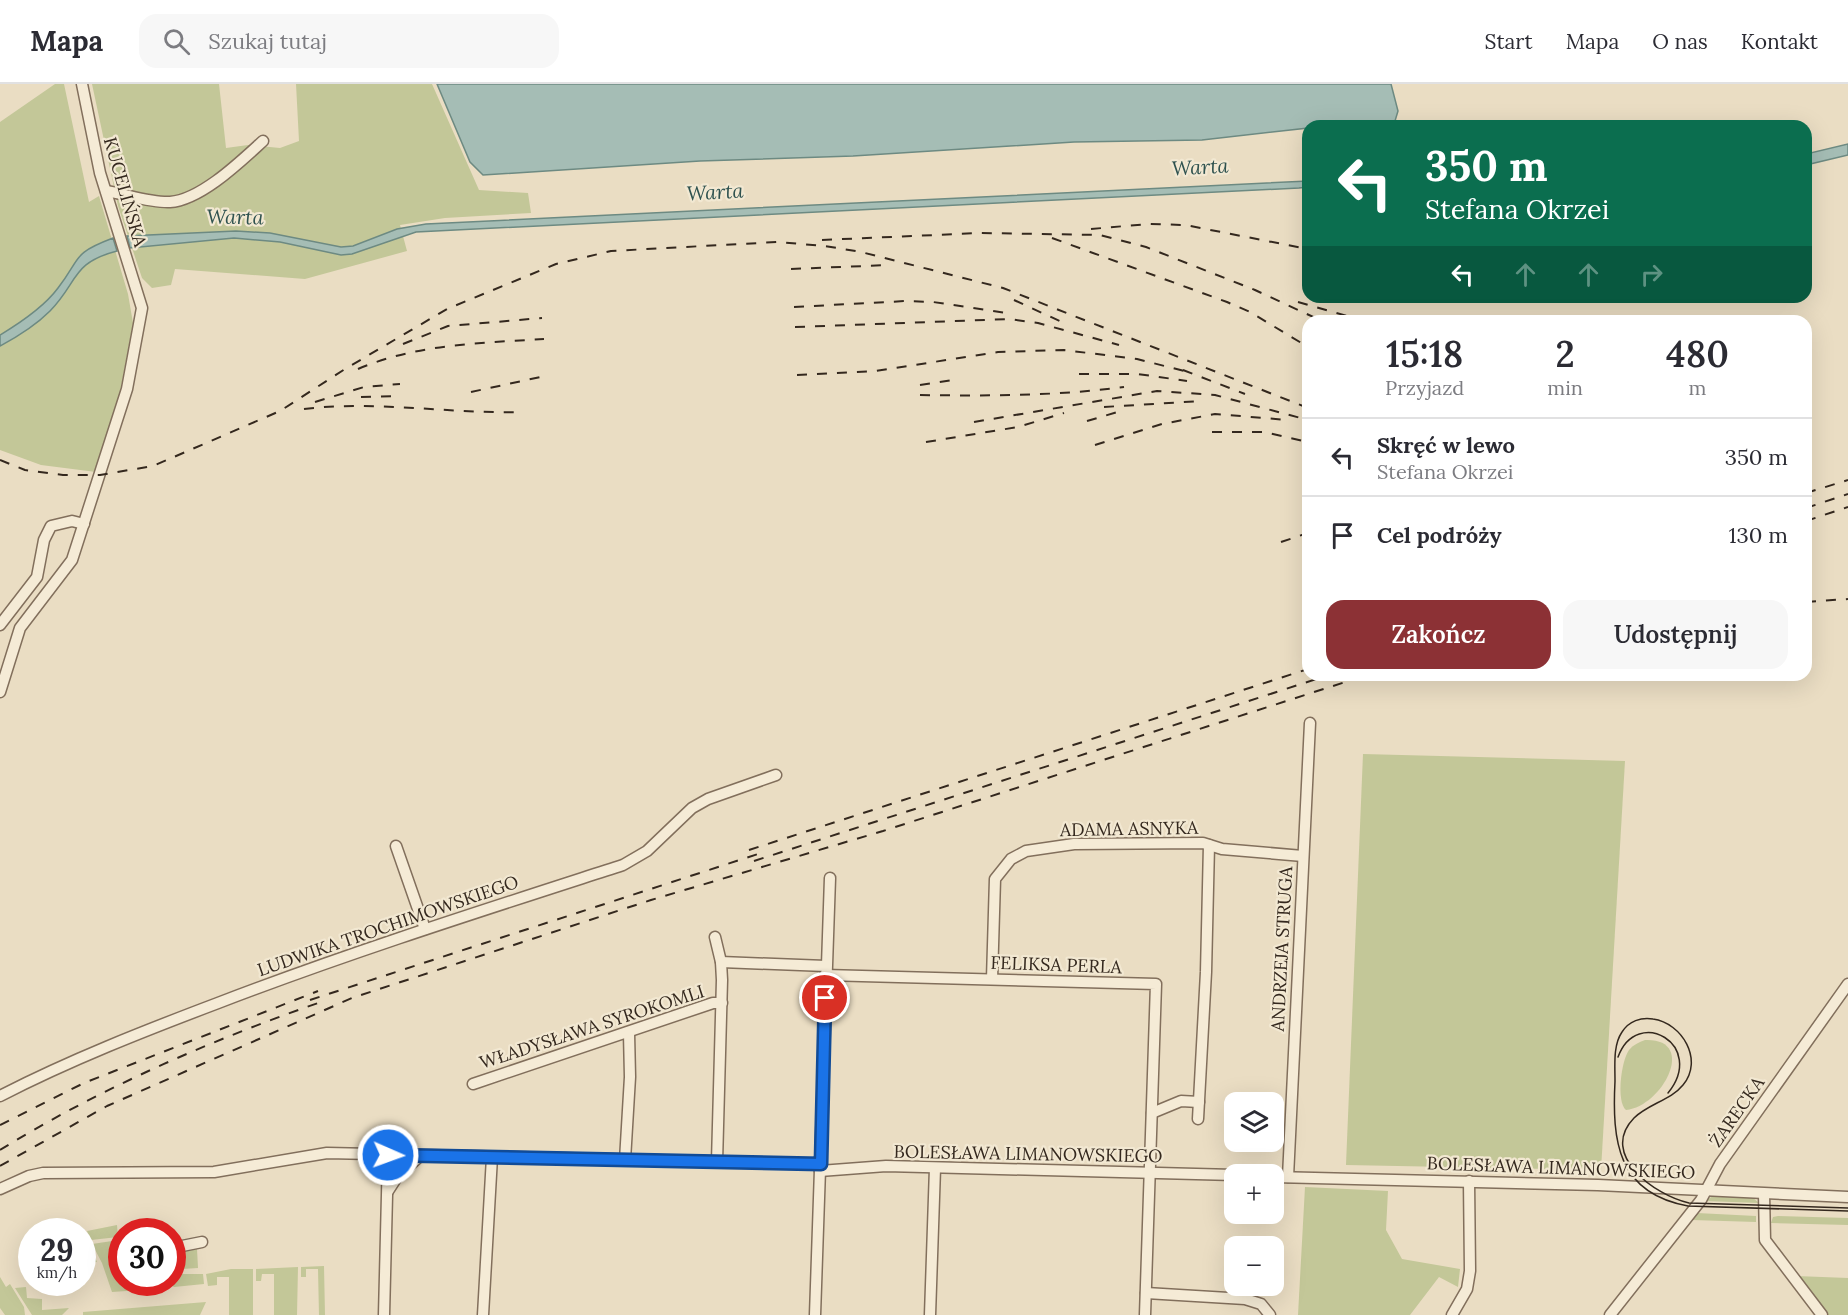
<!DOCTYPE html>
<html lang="pl">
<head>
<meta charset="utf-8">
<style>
	:root { --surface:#fff; --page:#f7f7f7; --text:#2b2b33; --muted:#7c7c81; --line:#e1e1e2; --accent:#8c3135 }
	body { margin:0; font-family:Lora,serif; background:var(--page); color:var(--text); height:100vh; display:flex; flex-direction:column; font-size:22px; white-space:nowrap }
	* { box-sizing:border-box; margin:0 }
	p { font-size:20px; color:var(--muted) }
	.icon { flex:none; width:33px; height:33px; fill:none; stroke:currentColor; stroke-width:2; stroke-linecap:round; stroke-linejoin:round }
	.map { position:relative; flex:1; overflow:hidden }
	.details { position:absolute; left:1302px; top:231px; width:510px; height:366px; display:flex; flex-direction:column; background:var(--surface); border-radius:18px; box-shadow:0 6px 24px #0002 }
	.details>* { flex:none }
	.banner { position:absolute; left:1302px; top:36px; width:510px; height:183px; border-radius:18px; box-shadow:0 6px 24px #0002; background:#0b6e4f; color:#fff; overflow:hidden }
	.fabs { position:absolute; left:1224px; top:1008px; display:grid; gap:12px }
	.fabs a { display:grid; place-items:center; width:60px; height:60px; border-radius:12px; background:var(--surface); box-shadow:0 6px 24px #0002; font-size:30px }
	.speed { position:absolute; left:18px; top:1134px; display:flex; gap:12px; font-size:30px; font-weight:700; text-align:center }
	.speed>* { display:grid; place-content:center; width:78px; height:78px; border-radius:50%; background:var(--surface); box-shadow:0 6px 24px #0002; line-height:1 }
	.speed small { font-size:15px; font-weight:400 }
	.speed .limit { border:9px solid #d22; background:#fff; color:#111 }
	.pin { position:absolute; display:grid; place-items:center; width:51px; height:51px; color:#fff; margin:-26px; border:3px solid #fff; border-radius:50%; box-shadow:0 2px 6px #0007 }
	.me { position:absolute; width:66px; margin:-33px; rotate:92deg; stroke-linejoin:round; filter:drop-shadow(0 0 4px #0008) }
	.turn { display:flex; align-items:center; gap:21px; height:126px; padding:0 24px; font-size:27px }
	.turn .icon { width:78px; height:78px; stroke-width:2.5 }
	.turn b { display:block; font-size:42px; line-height:51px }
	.lanes { display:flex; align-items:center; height:57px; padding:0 24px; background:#0003; justify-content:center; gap:30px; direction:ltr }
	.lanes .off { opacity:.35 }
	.eta { display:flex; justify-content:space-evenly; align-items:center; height:102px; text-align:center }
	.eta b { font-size:36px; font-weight:600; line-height:42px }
	.primary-button { display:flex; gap:12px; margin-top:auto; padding:12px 24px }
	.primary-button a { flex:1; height:69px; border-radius:18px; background:var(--accent); color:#fff; font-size:24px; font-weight:600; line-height:69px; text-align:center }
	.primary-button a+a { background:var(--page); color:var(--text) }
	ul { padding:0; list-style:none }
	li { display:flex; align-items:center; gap:18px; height:78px; padding:0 24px; border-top:2px solid var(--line) }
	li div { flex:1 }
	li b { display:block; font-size:22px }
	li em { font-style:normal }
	header { display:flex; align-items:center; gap:36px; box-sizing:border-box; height:84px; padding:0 30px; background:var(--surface); border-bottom:2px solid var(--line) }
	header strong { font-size:28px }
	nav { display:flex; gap:33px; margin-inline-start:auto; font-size:21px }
	.search { width:420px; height:54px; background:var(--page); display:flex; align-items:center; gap:15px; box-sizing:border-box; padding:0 21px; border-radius:18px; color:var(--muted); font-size:22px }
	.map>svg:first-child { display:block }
	.green { fill:#c3c798 }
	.water { fill:#a5bdb5; stroke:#6d8a82; stroke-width:1.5 }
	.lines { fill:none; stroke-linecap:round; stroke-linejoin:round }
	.minor-casing { stroke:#826f5c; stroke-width:13 }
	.minor { stroke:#f5ebd6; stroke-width:10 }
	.tram { stroke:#34281e; stroke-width:1.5 }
	.rail { stroke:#34281e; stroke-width:2; stroke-dasharray:10 10; stroke-linecap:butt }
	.route-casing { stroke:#114b97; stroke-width:15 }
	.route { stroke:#1a73e8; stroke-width:10 }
	.labels { text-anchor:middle; stroke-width:4.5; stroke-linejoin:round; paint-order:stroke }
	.street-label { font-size:18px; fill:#34281e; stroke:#f2e8d2 }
	.water-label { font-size:20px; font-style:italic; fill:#2f524f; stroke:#f2e8d2 }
</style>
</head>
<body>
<header>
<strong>Mapa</strong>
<div class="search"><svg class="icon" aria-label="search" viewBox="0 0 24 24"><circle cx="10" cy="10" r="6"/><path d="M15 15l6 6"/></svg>Szukaj tutaj</div>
<nav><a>Start</a><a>Mapa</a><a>O nas</a><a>Kontakt</a></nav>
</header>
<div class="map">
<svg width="1848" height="1231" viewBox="0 0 1848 1231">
	<rect width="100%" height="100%" fill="#eaddc3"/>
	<g class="green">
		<path d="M 55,0 L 64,0 L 89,118 L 99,112 L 128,210 L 133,239 L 117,324 L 96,388 L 41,381 L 0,366 L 0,38 Z"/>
		<path d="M 92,0 L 219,0 L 226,64 L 248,61 L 280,64 L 299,57 L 296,0 L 432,0 L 479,106 L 528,109 L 531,129 L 445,134 L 400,141 L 407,167 L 305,195 L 175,185 L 171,201 L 152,204 L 142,194 L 118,122 Z"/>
		<path d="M 1363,670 L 1625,677 L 1601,1086 L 1346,1081 Z"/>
		<path d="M 1645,956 C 1698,954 1663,1022 1626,1026 C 1616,1018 1621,977 1629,966 C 1633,961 1639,958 1645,956 Z"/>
		<path d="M 1305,1103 L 1388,1107 L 1386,1146 L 1402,1175 L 1460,1185 L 1458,1203 L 1439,1193 L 1410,1231 L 1298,1231 Z"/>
		<path d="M 1713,1112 L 1752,1113 L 1759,1119 L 1705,1117 Z"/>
		<path d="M 1697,1129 L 1756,1132 L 1756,1138 L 1692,1136 Z"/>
		<path d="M 1778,1132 L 1848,1134 L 1848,1141 L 1771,1139 L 1773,1133 Z"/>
		<path d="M 117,1141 L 118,1153 L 91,1156 L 87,1147 Z"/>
		<path d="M 83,1147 L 97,1178 L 83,1179 Z"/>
		<path d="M 119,1156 L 122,1198 L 141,1199 L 141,1206 L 112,1208 L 102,1179 L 92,1160 Z"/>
		<path d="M 197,1165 L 198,1184 L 182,1185 L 182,1190 L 203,1190 L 204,1200 L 174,1203 L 168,1199 L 172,1198 L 173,1169 Z"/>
		<path d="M 324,1182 L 325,1231 L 319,1231 L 318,1185 L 306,1185 L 306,1193 L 301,1193 L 301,1183 Z"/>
		<path d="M 298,1183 L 297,1231 L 274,1231 L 274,1190 L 262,1190 L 261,1197 L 256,1197 L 256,1185 Z"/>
		<path d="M 231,1185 L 253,1185 L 253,1231 L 229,1231 L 229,1193 L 217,1193 L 217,1201 L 208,1202 L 206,1190 Z"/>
		<path d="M 1796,1192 L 1848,1194 L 1848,1231 L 1825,1231 Z"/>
		<path d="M 0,1193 L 6,1203 L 10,1200 L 24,1223 L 25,1231 L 5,1231 L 0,1224 Z"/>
		<path d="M 26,1203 L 27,1214 L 42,1215 L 42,1226 L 69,1224 L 62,1231 L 32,1231 L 15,1204 Z"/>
		<path d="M 206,1218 L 200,1231 L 83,1231 L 83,1228 Z"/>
	</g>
	<g class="water">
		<path d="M 437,0 L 1391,0 L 1398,27 L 1395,37 L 1386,41 L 1308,42 L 1308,44 L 1202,56 L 1074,58 L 853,72 L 700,77 L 483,91 L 470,78 Z"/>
		<path d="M 1848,60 L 1848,71 L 1806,81 L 1806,70 Z"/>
		<path d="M 1308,97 L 1308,103 L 1299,104 L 416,148 L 352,170 L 341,171 L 280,158 L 234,154 L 130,164 L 127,152 L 236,147 L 270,149 L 341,163 L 353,162 L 397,145 L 426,140 Z"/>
		<path d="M 113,154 L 117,167 C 71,179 79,197 50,227 C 36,241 17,253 0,262 L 0,251 C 20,239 44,223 58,204 C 82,173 71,170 113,154 Z"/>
	</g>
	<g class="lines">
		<g class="minor-casing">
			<g id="minor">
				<path d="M 106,107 C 126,110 150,119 170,118 C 201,116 241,77 263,57"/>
				<path d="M 0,541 L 37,493 L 44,456 L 51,442 L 72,437 L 84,440"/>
				<path d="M 0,608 L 20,544 L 72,476 L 127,305 L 142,224 L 100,89 L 82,0"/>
				<path d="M 396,762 L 425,845"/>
				<path d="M 715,853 L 721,878 L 722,896 L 717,1078"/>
				<path d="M 721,878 L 826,882"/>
				<path d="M 825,891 L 1156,900 L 1145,1231"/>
				<path d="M 992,895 L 995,795 L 1011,775 L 1026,767 L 1074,760 L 1203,759 L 1222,765 L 1303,772"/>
				<path d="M 473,1000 L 713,919 L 722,919"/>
				<path d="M 0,1012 C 70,976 144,947 218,919 C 351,868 487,825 623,781 L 647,767 L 692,724 L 708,715 L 776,691"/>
				<path d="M 1152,1029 L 1181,1017 L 1199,1018"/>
				<path d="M 1198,1035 L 1206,888 L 1209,761"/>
				<path d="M 625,1076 L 630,993 L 629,949"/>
				<path d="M 820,1087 L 886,1082 L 1234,1091"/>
				<path d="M 1274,1093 L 1598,1101 L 1848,1113"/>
				<path d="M 1288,1093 L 1310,639"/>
				<path d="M 0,1105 L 29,1092 L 43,1089 L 214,1088 L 327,1069 L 821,1080"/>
				<path d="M 388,1107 L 397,1093 L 420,1072"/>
				<path d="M 1764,1110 L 1765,1156 L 1822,1231"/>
				<path d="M 172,1164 L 202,1158"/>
				<path d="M 1146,1209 L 1245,1215 L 1261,1220 L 1270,1231"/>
				<path d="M 384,1231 L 388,1071"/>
				<path d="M 483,1231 L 492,1073"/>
				<path d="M 815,1231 L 830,794"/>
				<path d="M 930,1231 L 935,1084"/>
				<path d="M 1452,1231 L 1467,1205 L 1470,1187 L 1469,1097"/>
				<path d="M 1610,1231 L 1701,1116 L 1720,1080 L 1848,900"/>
			</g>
		</g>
		<use href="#minor" class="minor"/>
		<g class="tram">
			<path d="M 1618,973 C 1637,921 1707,961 1668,1009"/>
			<path d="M 1848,1124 L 1689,1119 C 1656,1112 1598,1071 1634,1034 C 1648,1020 1671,1016 1683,1001 C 1704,976 1682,939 1653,935 C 1641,933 1629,937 1622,948 C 1613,961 1615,981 1615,997 C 1612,1057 1617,1109 1688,1122 L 1848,1127"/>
		</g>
		<g class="rail">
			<path d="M 1091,145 L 1148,140 L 1185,141 L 1308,165"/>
			<path d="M 1052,154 L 1227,218 L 1250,228 L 1308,263"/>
			<path d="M 822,156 L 980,149 L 1100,151 L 1146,163 L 1255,206 L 1322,237"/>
			<path d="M 791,185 L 889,181"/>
			<path d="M 1014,216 L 1064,239"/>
			<path d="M 1298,218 L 1365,237"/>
			<path d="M 794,223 L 906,217 L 933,218 L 1006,229"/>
			<path d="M 795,243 L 1009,235 L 1038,239 L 1119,261"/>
			<path d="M 403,260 L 448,242 L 542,234"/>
			<path d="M 358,285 C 416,260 482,259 544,255"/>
			<path d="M 1183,286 L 1245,310"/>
			<path d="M 1079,290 L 1138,290 L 1187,297"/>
			<path d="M 797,291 L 876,287 L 998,268 L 1064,266 L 1137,275 L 1192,289"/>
			<path d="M 920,301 L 953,296"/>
			<path d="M 471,308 L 545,292"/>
			<path d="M 920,311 C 988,312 1056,312 1124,303"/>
			<path d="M 361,313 L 400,312"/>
			<path d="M 315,318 L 364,303 L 400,300"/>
			<path d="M 1104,323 L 1200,317"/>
			<path d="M 304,325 C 377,316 448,330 521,328"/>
			<path d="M 1087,337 L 1121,327"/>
			<path d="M 974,338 L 1157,307 L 1215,311 L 1308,336"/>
			<path d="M 1212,348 L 1264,348 L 1308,358"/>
			<path d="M 926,358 L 1018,343 L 1064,329"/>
			<path d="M 1095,361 L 1162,340 L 1215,330 L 1288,336"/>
			<path d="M 0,376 L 25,386 L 63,391 L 100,391 L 153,382 L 280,327 L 345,285 L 447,225 L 556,180 L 611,167 L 777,158 L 825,162 L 861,168 L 1003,204 L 1308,324"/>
			<path d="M 1806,409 L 1848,396"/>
			<path d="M 1806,424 L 1848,410"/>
			<path d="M 1806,437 L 1848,423"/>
			<path d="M 1281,458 L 1308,449"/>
			<path d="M 1806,518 L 1848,515"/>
			<path d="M 749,766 L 1308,585"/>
			<path d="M 754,777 L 1329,591"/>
			<path d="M 310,916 L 761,769"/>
			<path d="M 0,1041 L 84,999 L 318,907"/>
			<path d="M 0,1066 C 99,1005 211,956 321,918"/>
			<path d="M 0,1082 L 107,1022 L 352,914 L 651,816 L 883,747 L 1367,591"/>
		</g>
	</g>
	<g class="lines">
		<g class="route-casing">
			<path id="route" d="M 388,1071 L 821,1080 L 825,914"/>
		</g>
		<use href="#route" class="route"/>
	</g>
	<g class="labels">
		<g class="street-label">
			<text transform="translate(125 108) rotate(74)" y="6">KUCELIŃSKA</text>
			<text transform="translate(1129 745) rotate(-1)" y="6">ADAMA ASNYKA</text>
			<text transform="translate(388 842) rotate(-19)" y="6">LUDWIKA TROCHIMOWSKIEGO</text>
			<text transform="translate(1282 865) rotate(-87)" y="6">ANDRZEJA STRUGA</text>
			<text transform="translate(1056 881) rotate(2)" y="6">FELIKSA PERLA</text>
			<text transform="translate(592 943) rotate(-18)" y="6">WŁADYSŁAWA SYROKOMLI</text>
			<text transform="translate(1737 1028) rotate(-55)" y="6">ŻARECKA</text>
			<text transform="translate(1028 1070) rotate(1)" y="6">BOLESŁAWA LIMANOWSKIEGO</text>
			<text transform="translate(1561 1084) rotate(2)" y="6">BOLESŁAWA LIMANOWSKIEGO</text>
		</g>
		<g class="water-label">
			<text transform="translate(1200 83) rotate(-3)" y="7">Warta</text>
			<text transform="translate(715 108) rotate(-3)" y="7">Warta</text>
			<text transform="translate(235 133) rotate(1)" y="7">Warta</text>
		</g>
	</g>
</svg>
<div class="fabs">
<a><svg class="icon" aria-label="layers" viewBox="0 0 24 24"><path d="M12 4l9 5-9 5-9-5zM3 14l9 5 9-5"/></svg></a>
<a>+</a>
<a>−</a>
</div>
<div class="speed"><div>29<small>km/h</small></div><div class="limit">30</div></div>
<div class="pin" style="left:825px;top:914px;background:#d93025"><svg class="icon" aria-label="arrive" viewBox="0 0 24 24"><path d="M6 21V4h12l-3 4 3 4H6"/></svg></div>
<svg class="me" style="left:388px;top:1071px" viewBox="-20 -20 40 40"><circle r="17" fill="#1a73e8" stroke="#fff" stroke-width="3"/><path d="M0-11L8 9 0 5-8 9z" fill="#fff"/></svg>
<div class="banner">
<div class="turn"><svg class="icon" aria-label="left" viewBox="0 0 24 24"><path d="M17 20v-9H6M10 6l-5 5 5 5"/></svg><div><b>350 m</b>Stefana Okrzei</div></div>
<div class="lanes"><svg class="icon" aria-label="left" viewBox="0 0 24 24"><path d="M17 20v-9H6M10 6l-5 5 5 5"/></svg><svg class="icon off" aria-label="ahead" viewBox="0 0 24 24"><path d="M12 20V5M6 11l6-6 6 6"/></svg><svg class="icon off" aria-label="ahead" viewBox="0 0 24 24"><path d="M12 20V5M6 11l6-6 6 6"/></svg><svg class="icon off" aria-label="right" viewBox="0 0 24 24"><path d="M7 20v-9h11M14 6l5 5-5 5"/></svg></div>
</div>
<section class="details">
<div class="eta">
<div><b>15:18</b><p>Przyjazd</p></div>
<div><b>2</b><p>min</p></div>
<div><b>480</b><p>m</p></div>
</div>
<ul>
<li><svg class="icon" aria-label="left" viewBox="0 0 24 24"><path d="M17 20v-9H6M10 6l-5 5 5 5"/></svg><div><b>Skręć w lewo</b><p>Stefana Okrzei</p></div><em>350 m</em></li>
<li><svg class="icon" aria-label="arrive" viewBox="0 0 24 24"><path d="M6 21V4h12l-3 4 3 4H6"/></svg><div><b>Cel podróży</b></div><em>130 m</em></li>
</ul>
<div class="primary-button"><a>Zakończ</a><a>Udostępnij</a></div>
</section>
</div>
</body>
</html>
